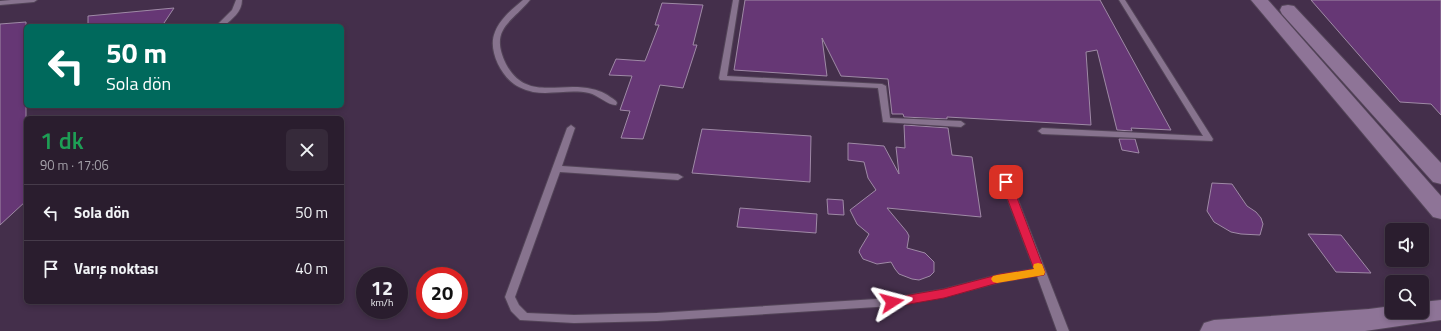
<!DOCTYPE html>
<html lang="tr">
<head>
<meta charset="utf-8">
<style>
	:root { --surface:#2a1d2e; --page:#362a3a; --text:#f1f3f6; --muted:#a5a2aa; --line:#463b4a }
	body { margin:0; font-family:"Titillium Web",sans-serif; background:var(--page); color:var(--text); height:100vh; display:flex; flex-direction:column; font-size:15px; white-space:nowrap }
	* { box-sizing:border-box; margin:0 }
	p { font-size:13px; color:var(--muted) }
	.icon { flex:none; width:22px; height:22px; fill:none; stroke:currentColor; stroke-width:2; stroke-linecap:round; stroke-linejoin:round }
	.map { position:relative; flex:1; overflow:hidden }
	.details { position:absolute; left:24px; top:116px; width:320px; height:188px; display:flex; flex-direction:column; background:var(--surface); border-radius:6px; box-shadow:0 2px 6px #0003,0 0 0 1px var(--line) }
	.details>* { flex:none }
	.banner { position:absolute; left:24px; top:24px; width:320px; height:84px; border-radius:6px; box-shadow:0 2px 6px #0003,0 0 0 1px var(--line); background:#00695c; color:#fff; overflow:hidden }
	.controls { position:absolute; left:1385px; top:223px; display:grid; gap:8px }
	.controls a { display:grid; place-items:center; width:44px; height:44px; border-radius:6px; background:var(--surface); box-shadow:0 2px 6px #0003,0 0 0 1px var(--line); font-size:20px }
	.speed { position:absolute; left:356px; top:267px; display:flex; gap:8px; font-size:20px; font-weight:700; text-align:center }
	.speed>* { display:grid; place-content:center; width:52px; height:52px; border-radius:50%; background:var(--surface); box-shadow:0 2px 6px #0003,0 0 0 1px var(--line); line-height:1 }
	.speed small { font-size:10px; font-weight:400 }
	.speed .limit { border:6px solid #d22; background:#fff; color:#111 }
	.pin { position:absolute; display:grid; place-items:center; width:34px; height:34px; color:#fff; margin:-17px; border-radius:8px; box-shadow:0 2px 6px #0006 }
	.me { position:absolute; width:44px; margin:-22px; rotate:81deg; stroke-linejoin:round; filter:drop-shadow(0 0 3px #0008) }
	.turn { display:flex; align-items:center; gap:14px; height:84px; padding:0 16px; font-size:18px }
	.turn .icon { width:52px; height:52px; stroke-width:2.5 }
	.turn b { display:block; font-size:28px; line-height:34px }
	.round { display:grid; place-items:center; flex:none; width:42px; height:42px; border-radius:6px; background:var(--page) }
	.head { display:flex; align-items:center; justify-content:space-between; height:68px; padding:0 16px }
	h1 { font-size:24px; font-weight:600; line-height:30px; color:#1e9e55 }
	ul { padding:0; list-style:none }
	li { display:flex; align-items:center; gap:12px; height:56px; padding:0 16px; border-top:1px solid var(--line) }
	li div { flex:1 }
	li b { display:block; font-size:15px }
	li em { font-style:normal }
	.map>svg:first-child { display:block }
	.built { fill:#442f4b; fill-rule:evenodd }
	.building { fill:#663775; stroke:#9f8aa6 }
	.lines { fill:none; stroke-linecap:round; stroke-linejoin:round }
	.lane-casing { stroke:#534458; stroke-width:2 }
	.secondary-casing { stroke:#534458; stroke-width:2 }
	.lane { fill:#87738e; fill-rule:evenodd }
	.secondary { fill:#8e7497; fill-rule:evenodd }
	.route { fill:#e11d48; stroke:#92132f }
	.slow { fill:#f59e0b }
</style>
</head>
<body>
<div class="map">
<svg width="1441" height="331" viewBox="0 0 1441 331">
	<rect width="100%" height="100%" fill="#38273e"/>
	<path class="built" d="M 0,0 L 1441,0 L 1441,331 L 0,331 ZM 26,26 L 342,26 L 342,106 L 26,106 ZM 26,118 L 342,118 L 342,302 L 26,302 ZM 1392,230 L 1422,230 L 1422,260 L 1392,260 ZM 365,276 L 399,276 L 399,310 L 365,310 ZM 425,276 L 459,276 L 459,310 L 425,310 ZM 1392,282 L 1422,282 L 1422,312 L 1392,312 Z"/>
	<g class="building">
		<path d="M 745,0 L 1100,0 L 1171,130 L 1131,128 L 1132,131 L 1117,130 L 1097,50 L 1086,52 L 1091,125 L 947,117 L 947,119 L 904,117 L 903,114 L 892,114 L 888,79 L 841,76 L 822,38 L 827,76 L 734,70 Z"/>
		<path d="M 1311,0 L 1441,0 L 1441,115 L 1431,104 L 1400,102 Z"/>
		<path d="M 662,3 L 703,5 L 693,45 L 697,45 L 683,88 L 660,85 L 643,139 L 621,138 L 630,111 L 620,110 L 632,76 L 609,75 L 616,59 L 645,61 L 659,25 L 655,25 Z"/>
		<path d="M 174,8 L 162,26 L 88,26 L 88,16 Z"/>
		<path d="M 26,22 L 26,201 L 0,225 L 0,24 Z"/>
		<path d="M 904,125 L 948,128 L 952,155 L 972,157 L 981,217 L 887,208 L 907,232 L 909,236 L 907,248 L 925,253 L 934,262 L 934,272 L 930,276 L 919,280 L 912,279 L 899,274 L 895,269 L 891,262 L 877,264 L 863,259 L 859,252 L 860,249 L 869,234 L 857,224 L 850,210 L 876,190 L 868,178 L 864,162 L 848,160 L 848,143 L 884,146 L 899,174 L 896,147 L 905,148 Z"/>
		<path d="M 702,129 L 811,136 L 810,182 L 692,173 Z"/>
		<path d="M 1119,139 L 1135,139 L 1139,153 L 1122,150 Z"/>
		<path d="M 1212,183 L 1232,184 L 1247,206 L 1256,212 L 1261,218 L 1263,224 L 1260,235 L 1241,234 L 1231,232 L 1214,222 L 1207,211 Z"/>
		<path d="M 827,199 L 843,200 L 844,215 L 828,214 Z"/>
		<path d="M 740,208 L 817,214 L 816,233 L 737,227 Z"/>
		<path d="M 1308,234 L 1341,235 L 1371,273 L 1336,272 Z"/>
	</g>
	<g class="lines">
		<g class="lane-casing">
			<g id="lane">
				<path d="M 11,0 L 37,0 L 34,2 L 0,5 L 0,1 Z"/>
				<path d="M 236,0 L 242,0 C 242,12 232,19 224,26 L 216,26 L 232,10 Z"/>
				<path d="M 523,0 L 530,0 C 511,23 489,29 506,64 C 526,102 560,81 592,89 C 602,91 608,95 616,101 L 617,103 L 616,105 C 609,106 598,95 589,93 C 570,89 552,95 533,92 C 529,91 523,89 519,87 C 502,79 487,50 495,32 C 500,19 512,9 523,0 Z"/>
				<path d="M 733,0 L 739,0 L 727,76 L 882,84 L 886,86 L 890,118 L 961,121 L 965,124 L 961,127 L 883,122 L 878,88 L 720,80 L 719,78 Z"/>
				<path d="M 1119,0 L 1125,0 L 1213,139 L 1212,141 L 1042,134 L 1038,131 L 1042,128 L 1203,136 Z"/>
				<path d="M 571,125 L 575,128 L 562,166 L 678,174 L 683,177 L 678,180 L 560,172 L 515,297 L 519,305 L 527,313 L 574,315 L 657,313 L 892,298 L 944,289 L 1001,274 L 1034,269 L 1001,182 L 1006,179 L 1011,182 L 1069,331 L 1057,331 L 1037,276 L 1001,282 L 944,297 L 892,306 L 657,321 L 574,323 L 520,320 L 511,311 L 505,297 L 567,128 Z"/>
			</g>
		</g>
		<g class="secondary-casing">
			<g id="secondary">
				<path d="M 1251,0 L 1268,0 L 1441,196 L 1441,219 L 1433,217 Z"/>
				<path d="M 1288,5 L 1294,6 L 1441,163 L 1441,184 L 1433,182 L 1282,14 L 1280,10 L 1282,6 Z"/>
				<path d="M 1441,300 L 1441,320 L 1365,331 L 1200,331 L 1204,323 L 1214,320 L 1369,309 L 1392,306 L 1392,312 L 1422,312 L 1422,302 Z"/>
			</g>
		</g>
		<use href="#lane" class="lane"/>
		<use href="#secondary" class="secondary"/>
	</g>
	<path class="route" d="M 1006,178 L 1011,182 L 1045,272 L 1044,275 L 1001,282 L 944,298 L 892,307 L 888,305 L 887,302 L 888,299 L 892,298 L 944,289 L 1001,274 L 1034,269 L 1001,182 Z"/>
	<path class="slow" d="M 1038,263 L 1042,264 L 1045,272 L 1044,275 L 997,283 L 993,282 L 991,279 L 993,276 L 997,275 L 1034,269 L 1033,267 L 1034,264 Z"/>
</svg>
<div class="controls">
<a><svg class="icon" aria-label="sound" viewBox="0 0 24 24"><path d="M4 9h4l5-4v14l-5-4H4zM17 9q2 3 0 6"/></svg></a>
<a><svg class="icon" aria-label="search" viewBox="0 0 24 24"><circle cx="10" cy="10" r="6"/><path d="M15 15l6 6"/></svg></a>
</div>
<div class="speed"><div>12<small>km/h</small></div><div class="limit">20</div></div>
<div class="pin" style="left:1006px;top:182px;background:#d93025"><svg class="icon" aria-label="arrive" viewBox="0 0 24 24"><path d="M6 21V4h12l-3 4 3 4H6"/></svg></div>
<svg class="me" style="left:892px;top:302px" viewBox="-20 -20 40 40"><path d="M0-17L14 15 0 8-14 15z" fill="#e11d48" stroke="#fff" stroke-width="4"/></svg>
<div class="banner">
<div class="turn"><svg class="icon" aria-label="left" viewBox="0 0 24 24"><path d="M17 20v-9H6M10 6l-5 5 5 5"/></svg><div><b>50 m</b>Sola dön</div></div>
</div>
<section class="details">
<div class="head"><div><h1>1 dk</h1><p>90 m · 17:06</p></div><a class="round"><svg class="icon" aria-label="close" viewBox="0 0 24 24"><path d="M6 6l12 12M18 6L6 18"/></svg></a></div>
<ul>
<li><svg class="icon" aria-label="left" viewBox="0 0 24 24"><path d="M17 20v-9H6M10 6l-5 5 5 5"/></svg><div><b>Sola dön</b></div><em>50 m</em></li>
<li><svg class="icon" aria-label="arrive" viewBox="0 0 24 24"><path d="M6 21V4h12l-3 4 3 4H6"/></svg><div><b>Varış noktası</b></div><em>40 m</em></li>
</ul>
</section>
</div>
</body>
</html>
